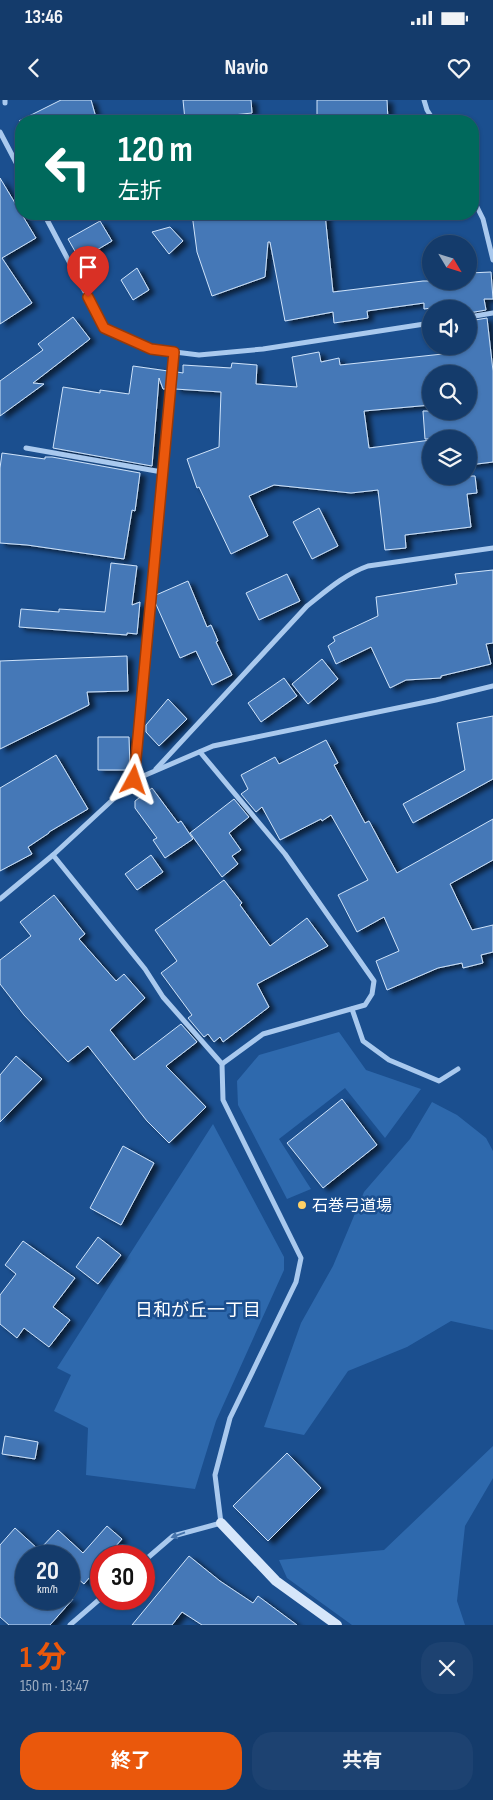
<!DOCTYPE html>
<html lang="ja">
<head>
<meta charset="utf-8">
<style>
	:root { --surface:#143b6b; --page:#1d4271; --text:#f1f3f6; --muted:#9dadc1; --line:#33557e; --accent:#ea580c }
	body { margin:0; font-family:"Sofia Sans Condensed","Noto Sans JP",sans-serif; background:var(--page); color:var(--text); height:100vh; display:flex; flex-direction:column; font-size:19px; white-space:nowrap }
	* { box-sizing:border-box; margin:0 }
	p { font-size:16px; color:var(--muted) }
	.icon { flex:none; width:28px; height:28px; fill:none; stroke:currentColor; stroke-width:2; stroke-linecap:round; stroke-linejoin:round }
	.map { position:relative; height:1525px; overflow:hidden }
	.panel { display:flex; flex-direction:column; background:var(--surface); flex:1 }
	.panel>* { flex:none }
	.top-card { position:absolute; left:15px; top:15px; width:464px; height:105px; border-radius:20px; box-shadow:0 1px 4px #0004,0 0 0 1px var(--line); background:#00695c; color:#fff; overflow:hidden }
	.needle { width:32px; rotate:128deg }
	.tools { position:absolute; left:422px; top:135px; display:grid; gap:10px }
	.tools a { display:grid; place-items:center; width:55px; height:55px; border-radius:50%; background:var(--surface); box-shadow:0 1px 4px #0004,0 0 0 1px var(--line); font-size:25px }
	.speed { position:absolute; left:15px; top:1445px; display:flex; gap:10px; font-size:25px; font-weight:700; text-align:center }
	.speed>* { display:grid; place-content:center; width:65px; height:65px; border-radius:50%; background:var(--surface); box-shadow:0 1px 4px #0004,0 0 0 1px var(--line); line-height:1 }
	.speed small { font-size:12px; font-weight:400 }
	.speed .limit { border:8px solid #d22; background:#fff; color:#111 }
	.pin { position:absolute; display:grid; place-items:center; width:42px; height:42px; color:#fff; margin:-51px -21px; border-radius:50% 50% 50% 0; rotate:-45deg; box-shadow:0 0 5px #0007 }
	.pin .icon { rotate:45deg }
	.me { position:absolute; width:55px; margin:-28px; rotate:5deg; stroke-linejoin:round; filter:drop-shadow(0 0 4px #0008) }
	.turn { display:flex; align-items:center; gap:18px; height:105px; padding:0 20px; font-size:22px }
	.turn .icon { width:65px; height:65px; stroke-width:2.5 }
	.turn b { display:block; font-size:35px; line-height:42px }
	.round { display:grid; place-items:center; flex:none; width:52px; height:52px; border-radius:20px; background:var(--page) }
	.head { display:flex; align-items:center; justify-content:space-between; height:85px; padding:0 20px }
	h1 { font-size:30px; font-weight:700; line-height:38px; color:var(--accent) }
	.button { display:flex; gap:10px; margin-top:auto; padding:10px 20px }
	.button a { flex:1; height:58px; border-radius:20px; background:var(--accent); color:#fff; font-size:20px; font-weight:700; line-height:58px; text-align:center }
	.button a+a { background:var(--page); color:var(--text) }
	.status { display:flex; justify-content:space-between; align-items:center; height:35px; padding:0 25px; background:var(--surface); direction:ltr }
	.status svg { height:14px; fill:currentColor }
	header { display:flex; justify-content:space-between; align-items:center; height:65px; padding:0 20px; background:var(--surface); font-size:22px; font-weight:700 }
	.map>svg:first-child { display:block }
	.green { fill:#2e69ad }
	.building { fill:#4478b7; stroke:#cfe3fa; filter:url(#shadow) }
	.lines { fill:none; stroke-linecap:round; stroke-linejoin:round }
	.street { stroke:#a9c9ee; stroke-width:5 }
	.secondary { stroke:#d6e6fa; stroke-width:10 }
	.oneway { fill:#4674ac }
	.route-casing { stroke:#983908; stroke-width:12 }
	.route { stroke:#ea580c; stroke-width:9 }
	.poi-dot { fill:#ffd166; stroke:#1b4f8f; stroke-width:2 }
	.labels { text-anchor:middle; stroke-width:5; stroke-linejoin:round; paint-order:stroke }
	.poi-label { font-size:16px; fill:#fff; stroke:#1b4f8f; text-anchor:start }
	.neighbourhood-label { font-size:18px; fill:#fff; stroke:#1b4f8f }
</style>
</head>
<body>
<div class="status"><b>13:46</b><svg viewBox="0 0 49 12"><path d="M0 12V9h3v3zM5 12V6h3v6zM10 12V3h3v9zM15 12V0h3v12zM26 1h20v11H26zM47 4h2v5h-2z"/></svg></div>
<header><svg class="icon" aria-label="back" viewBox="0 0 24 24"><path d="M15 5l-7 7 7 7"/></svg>Navio<svg class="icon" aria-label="heart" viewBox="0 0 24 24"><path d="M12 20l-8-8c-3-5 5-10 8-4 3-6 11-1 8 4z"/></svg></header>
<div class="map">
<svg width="493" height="1525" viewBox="0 0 493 1525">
	<defs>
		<filter id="shadow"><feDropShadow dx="5.5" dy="3" stdDeviation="2.5" flood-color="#0009"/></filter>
	</defs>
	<rect width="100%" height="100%" fill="#1b4f8f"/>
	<g class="green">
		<path d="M 339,932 L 366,970 L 421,989 L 385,1038 L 345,988 L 279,1039 L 311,1089 L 287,1099 L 238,1005 L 237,981 L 259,955 Z"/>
		<path d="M 432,1002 L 457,1015 L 486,1038 L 493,1051 L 493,1230 L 451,1221 L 407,1247 L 348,1271 L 304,1335 L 264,1327 L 301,1223 L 333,1166 L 364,1092 L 410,1039 Z"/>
		<path d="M 213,1024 L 284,1157 L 284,1170 L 216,1321 L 195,1389 L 86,1375 L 88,1328 L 54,1311 L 71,1275 L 57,1268 Z"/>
		<path d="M 493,1346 L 493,1378 L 465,1426 L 457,1501 L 465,1525 L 352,1525 L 287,1478 L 279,1460 L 384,1450 Z"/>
	</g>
	<g class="building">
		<path d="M 61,0 L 91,0 L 97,21 L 19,21 Z"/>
		<path d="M 183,0 L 251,0 L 252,13 L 185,20 Z"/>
		<path d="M 317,0 L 387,0 L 388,21 L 317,21 Z"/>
		<path d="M 0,78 L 36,138 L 2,158 L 32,203 L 0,224 Z"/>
		<path d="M 192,114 L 325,114 L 333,192 L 423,181 L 469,181 L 469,173 L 491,172 L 493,199 L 484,199 L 486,210 L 469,213 L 469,209 L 463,209 L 462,204 L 424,209 L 424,203 L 367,211 L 368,218 L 334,223 L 333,212 L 285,221 L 270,142 L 268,142 L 265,177 L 212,196 L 197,152 Z"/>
		<path d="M 100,121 L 112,141 L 80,160 L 68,139 Z"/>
		<path d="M 170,127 L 183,141 L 169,154 L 152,132 Z"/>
		<path d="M 137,168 L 149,190 L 133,200 L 121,180 Z"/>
		<path d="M 73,217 L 90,239 L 33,283 L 44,284 L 0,316 L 0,281 L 43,250 L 38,244 Z"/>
		<path d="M 487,218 L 493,271 L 493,362 L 469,365 L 469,339 L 425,339 L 423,311 L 469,311 L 469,274 L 431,274 L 431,305 L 364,311 L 369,348 L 431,340 L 431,376 L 475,376 L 477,393 L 467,394 L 471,427 L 405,435 L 406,448 L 385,450 L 378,390 L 351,393 L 274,385 L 249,396 L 268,436 L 231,454 L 199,387 L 197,388 L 187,359 L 219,347 L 221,292 L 175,289 L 177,272 L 183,273 L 183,265 L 231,268 L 232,263 L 257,265 L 256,284 L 297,287 L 292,257 L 319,252 L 321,262 L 339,258 L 340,265 L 452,253 L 452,246 L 469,246 L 469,221 Z"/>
		<path d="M 133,266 L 168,271 L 166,289 L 163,289 L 159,278 L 152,366 L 53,348 L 63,287 L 100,293 L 100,290 L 129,294 Z"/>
		<path d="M 2,353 L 45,359 L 45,357 L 52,357 L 140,373 L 135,411 L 132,410 L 124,459 L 27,445 L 0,443 L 0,368 Z"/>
		<path d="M 319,408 L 338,446 L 312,459 L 293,422 Z"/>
		<path d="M 111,463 L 137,466 L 132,505 L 140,502 L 137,534 L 127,533 L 127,535 L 19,527 L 21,509 L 59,512 L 59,509 L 105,512 Z"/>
		<path d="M 493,470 L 493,543 L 486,544 L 491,564 L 441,576 L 441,578 L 406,580 L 390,588 L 371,547 L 336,564 L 328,546 L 335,541 L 333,537 L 378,516 L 376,497 L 457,484 L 455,474 Z"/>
		<path d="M 287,474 L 300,501 L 259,520 L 246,493 Z"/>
		<path d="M 188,481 L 207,527 L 211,525 L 218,541 L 216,542 L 232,575 L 212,585 L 196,551 L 180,558 L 155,502 L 156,495 Z"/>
		<path d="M 127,556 L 128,591 L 87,592 L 89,605 L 0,649 L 0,561 Z"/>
		<path d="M 322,559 L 338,579 L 308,604 L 292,584 Z"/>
		<path d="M 284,578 L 297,596 L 261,622 L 248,603 Z"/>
		<path d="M 168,599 L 187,619 L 159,646 L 146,632 L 146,625 Z"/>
		<path d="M 493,616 L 493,679 L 413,723 L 403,704 L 465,670 L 457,623 Z"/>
		<path d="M 98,637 L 129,637 L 130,670 L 98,670 Z"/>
		<path d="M 326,640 L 338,663 L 334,665 L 365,723 L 369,721 L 397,773 L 493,719 L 493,760 L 450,784 L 472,830 L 493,825 L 493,852 L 481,855 L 483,863 L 463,868 L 462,863 L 438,868 L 387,890 L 376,861 L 399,851 L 384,817 L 357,832 L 338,795 L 368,780 L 331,715 L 322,721 L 321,719 L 280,740 L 262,707 L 256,712 L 241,694 L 248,689 L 241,675 L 275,657 L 279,664 Z"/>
		<path d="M 56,655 L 88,709 L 49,732 L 49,733 L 28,747 L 32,754 L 0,771 L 0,688 Z"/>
		<path d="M 152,688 L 178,723 L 181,721 L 193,739 L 165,758 L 153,740 L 157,738 L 135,708 L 135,701 Z"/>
		<path d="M 234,699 L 249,717 L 229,733 L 241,750 L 232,756 L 238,764 L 222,777 L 190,733 Z"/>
		<path d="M 151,755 L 163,772 L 137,790 L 125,774 Z"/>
		<path d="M 224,780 L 242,803 L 240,805 L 270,846 L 307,818 L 328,846 L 257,884 L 269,907 L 223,942 L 220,937 L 214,942 L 208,934 L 204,937 L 188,918 L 192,915 L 161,873 L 177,861 L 155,830 Z"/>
		<path d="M 54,795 L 85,834 L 79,839 L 116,881 L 124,874 L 145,898 L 110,930 L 134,960 L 181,924 L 197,942 L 166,966 L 206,1007 L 169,1043 L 147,1021 L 88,946 L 68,962 L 24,915 L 0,884 L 0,860 L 31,836 L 20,822 Z"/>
		<path d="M 16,956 L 42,979 L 0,1022 L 0,975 Z"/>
		<path d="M 342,999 L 377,1045 L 323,1088 L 287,1043 Z"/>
		<path d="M 123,1046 L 154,1063 L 121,1125 L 90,1108 Z"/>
		<path d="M 98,1137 L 121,1155 L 98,1184 L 76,1167 Z"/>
		<path d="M 23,1141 L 75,1178 L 53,1207 L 70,1220 L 49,1247 L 24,1228 L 17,1238 L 0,1224 L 0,1195 L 16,1174 L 5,1165 Z"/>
		<path d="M 5,1336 L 38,1342 L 35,1359 L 2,1354 Z"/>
		<path d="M 287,1353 L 321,1388 L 268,1441 L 233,1406 Z"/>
		<path d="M 107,1426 L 122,1439 L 107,1456 L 101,1456 L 101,1464 L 84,1484 L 69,1471 L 69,1456 L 26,1456 L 26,1499 L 73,1499 L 50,1525 L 9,1525 L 0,1517 L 0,1445 L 15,1428 L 39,1450 L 58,1430 L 83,1453 Z"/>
		<path d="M 189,1456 L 220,1481 L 253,1503 L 258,1496 L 297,1525 L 202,1525 L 182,1512 L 172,1525 L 132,1525 Z"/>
	</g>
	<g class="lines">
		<g class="street">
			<path d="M 5,0 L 5,3"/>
			<path d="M 424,0 L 427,10 L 434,21"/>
			<path d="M 0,32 L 21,72"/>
			<path d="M 472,97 L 483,119 L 493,160"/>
			<path d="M 44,114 L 104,228 L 151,249 L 199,255 L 263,249 L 431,223"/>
			<path d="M 469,217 L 493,213"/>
			<path d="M 26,348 L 162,372"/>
			<path d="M 200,652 L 285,754 L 374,881 L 372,894 L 365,905 L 263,934 L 222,964"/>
			<path d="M 156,669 L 307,506 C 326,491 345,474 368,466 L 493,448"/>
			<path d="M 134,680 L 174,252"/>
			<path d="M 53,755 L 145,869 L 163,897 L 222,964 L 223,1000 L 301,1158 L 296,1182 L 230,1318 L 215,1375 L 221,1423 L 173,1436 L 144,1461"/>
			<path d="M 0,799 L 53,755 L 134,680 L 213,646 L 436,600 L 493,586"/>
			<path d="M 352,909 L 363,941 L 389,960 L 439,981 L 458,969"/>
			<path d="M 70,1525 L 101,1498"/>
		</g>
		<path class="secondary" d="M 221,1423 L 276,1481 L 337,1525"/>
	</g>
	<defs><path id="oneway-solid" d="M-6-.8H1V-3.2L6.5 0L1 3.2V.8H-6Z" transform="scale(1.25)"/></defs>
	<use class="oneway" href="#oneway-solid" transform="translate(178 1435) rotate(160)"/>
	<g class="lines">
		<g class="route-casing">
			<path id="route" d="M 88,197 L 104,228 L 151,249 L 174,252 L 134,680"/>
		</g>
		<use href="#route" class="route"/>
	</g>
	<circle class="poi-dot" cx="302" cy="1105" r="5"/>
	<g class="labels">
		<g class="poi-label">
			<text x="312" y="1111">石巻弓道場</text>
		</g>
		<g class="neighbourhood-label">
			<text x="198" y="1216">日和が丘一丁目</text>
		</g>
	</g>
</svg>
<div class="tools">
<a><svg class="needle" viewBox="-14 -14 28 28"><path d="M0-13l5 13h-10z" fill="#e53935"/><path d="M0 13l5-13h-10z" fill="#9dadc1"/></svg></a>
<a><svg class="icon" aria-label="sound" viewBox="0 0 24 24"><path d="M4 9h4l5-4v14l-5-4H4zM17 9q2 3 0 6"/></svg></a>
<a><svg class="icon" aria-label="search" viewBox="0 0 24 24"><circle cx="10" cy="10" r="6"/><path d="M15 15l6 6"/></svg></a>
<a><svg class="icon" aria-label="layers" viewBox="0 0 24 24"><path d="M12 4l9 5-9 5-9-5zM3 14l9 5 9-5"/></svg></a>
</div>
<div class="speed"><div>20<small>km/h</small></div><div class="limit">30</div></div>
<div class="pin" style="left:88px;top:197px;background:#d93025"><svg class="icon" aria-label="arrive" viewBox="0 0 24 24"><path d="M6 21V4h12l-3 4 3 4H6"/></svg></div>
<svg class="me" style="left:134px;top:680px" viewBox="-20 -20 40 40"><path d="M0-17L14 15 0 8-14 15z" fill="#ea580c" stroke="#fff" stroke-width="4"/></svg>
<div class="top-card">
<div class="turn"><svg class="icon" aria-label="left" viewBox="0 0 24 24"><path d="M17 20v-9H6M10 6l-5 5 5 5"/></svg><div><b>120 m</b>左折</div></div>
</div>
</div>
<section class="panel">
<div class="head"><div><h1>1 分</h1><p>150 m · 13:47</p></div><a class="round"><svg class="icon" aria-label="close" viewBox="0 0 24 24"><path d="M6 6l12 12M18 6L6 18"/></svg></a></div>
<div class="button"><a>終了</a><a>共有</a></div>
</section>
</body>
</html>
